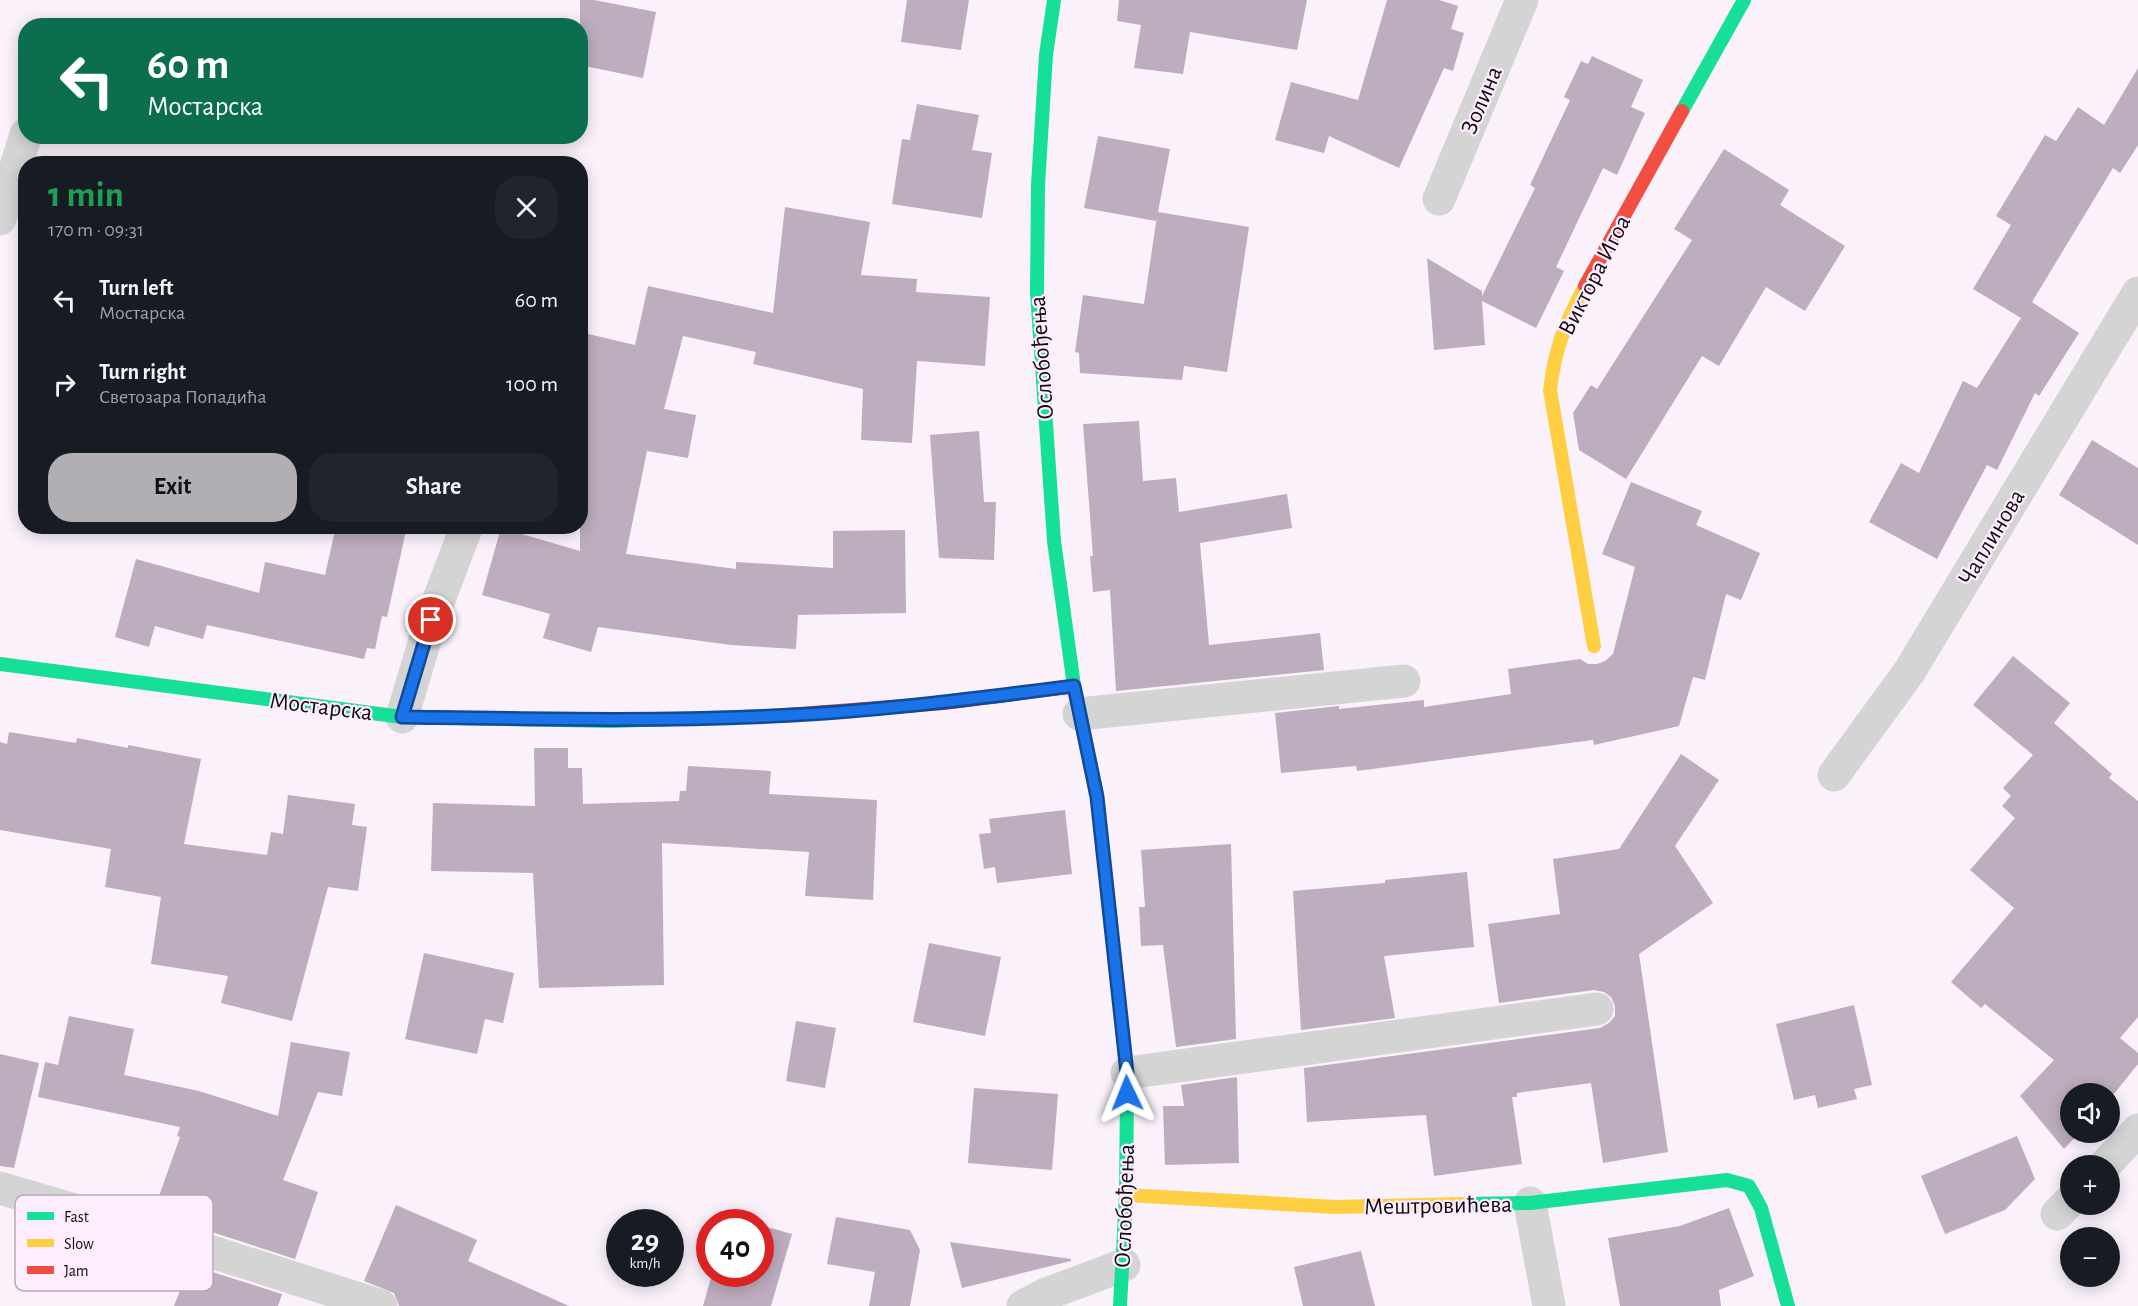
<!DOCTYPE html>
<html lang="en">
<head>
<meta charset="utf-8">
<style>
	:root { --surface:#171b24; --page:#20242c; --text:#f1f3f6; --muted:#9ea1a6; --accent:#b1afb4 }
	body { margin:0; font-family:"Alegreya Sans",sans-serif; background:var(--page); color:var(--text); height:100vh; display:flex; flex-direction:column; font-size:22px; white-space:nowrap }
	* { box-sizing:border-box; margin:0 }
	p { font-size:20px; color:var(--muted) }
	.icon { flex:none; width:33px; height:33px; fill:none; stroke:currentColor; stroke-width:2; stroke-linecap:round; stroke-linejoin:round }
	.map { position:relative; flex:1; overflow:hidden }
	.sheet { position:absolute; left:18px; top:156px; width:570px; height:378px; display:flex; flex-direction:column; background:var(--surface); border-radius:24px; box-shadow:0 3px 15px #0003 }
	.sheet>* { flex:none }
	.top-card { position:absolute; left:18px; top:18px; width:570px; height:126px; border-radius:24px; box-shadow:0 3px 15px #0003; background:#0b6e4f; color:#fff; overflow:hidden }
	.controls { position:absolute; left:2060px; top:1083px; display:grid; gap:12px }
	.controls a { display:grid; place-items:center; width:60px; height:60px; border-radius:50%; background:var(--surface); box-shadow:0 3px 15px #0003; font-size:30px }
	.speed { position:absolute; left:606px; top:1209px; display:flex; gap:12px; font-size:30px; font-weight:700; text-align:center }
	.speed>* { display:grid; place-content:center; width:78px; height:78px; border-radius:50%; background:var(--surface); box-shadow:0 3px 15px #0003; line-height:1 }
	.speed small { font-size:15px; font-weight:400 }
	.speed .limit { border:9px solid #d22; background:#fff; color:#111 }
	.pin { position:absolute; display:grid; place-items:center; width:51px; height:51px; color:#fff; margin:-26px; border:3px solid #fff; border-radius:50%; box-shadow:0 2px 6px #0007 }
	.me { position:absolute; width:66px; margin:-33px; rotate:358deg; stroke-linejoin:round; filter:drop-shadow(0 0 4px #0008) }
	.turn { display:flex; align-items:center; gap:21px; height:126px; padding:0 30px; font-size:27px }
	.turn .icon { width:78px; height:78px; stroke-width:2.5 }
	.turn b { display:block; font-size:42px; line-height:51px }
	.round { display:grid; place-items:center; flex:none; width:63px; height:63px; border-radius:24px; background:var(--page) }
	.summary { display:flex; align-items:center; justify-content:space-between; height:102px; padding:0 30px }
	h1 { font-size:36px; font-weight:600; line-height:45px; color:#1e9e55 }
	.primary-button { display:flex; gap:12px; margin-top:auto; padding:12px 30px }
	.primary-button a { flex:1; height:69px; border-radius:24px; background:var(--accent); color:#111; font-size:24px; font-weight:600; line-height:69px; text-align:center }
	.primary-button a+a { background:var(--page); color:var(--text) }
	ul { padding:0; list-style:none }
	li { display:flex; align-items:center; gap:18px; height:84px; padding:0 30px }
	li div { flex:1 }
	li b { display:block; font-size:22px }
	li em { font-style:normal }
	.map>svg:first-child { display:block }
	.building { fill:#bdadbe }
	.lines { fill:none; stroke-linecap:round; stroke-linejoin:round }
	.street { stroke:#d5d4d5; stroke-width:33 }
	.fast { stroke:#16e098; stroke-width:14 }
	.slow { stroke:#ffcf43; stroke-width:14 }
	.jam { stroke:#f24e42; stroke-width:14 }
	.route-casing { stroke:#114b97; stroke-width:15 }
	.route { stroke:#1a73e8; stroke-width:10 }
	.labels { text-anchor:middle; stroke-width:4.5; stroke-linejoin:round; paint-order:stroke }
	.street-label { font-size:24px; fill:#110c11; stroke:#fdedfe }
	.key { fill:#fdedfe; stroke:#b6aab7; stroke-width:1.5 }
	.key-label { font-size:16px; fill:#110c11 }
</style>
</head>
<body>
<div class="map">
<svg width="2138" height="1306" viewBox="0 0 2138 1306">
	<rect width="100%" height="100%" fill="#faf1fa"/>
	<g class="building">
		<path d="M 580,0 L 594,0 L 656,12 L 643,78 L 580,65 Z"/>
		<path d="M 907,0 L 969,0 L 961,50 L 901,42 Z"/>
		<path d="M 1119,0 L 1307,0 L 1297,50 L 1190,32 L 1183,74 L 1134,68 L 1141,25 L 1117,21 Z"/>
		<path d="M 1387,0 L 1439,0 L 1458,6 L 1451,29 L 1464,33 L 1453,71 L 1444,68 L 1399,168 L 1329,136 L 1324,153 L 1275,140 L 1291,82 L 1358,100 Z"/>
		<path d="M 1592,56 L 1643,80 L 1631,107 L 1645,113 L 1617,175 L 1603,168 L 1556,267 L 1564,271 L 1536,328 L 1482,301 L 1485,345 L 1434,350 L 1427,258 L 1482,291 L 1482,296 L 1535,188 L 1530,185 L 1570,100 L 1564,97 L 1581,61 L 1588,64 Z"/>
		<path d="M 2138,68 L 2138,145 L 2120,173 L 2113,168 L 2032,302 L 2079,333 L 2039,396 L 2035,393 L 1997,470 L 1987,465 L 1937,559 L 1869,522 L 1901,463 L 1919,473 L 1963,381 L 1977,388 L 2021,318 L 1973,289 L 2011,225 L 1996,216 L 2045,135 L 2056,141 L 2078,107 L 2104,125 Z"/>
		<path d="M 917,104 L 979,115 L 972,150 L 992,153 L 982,218 L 892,204 L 902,139 L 910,140 Z"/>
		<path d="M 1098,136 L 1170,149 L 1158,212 L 1249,227 L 1227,372 L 1184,366 L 1182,380 L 1080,373 L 1079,353 L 1075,352 L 1083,295 L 1144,304 L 1157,216 L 1156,221 L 1084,208 Z"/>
		<path d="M 1724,149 L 1789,190 L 1780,205 L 1845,246 L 1805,311 L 1766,287 L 1719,366 L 1702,356 L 1626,479 L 1579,450 L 1573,413 L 1591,385 L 1597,389 L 1692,240 L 1674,229 Z"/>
		<path d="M 785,207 L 870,222 L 861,275 L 917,279 L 916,292 L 990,297 L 985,366 L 917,361 L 912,443 L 861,440 L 863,389 L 753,364 L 756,352 L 683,336 L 664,409 L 696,415 L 688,458 L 647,451 L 626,554 L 736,569 L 736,562 L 833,568 L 833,531 L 905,530 L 906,613 L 798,615 L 796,649 L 731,645 L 598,627 L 591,652 L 543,638 L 550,614 L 482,595 L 501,528 L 580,551 L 580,332 L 635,345 L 648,286 L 773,313 Z"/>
		<path d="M 1139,421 L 1143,481 L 1176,478 L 1179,512 L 1287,494 L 1292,528 L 1200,543 L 1209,645 L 1320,633 L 1324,670 L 1116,691 L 1110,590 L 1093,592 L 1090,556 L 1093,556 L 1083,424 Z"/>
		<path d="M 979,431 L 984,502 L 996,502 L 994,560 L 939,558 L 930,435 Z"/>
		<path d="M 2092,440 L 2138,468 L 2138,545 L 2059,495 Z"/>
		<path d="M 1631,482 L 1702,511 L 1696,525 L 1760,553 L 1741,600 L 1726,594 L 1705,680 L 1693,677 L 1679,726 L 1594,745 L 1593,740 L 1357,771 L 1356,766 L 1281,773 L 1275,713 L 1339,706 L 1339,709 L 1424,700 L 1424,707 L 1511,694 L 1508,669 L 1580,659 L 1588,664 L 1597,664 L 1605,661 L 1613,654 L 1635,567 L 1602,554 Z"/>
		<path d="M 336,526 L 407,526 L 387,617 L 382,616 L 375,649 L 367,648 L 364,659 L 207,625 L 203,639 L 155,626 L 149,647 L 115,637 L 136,559 L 259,593 L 265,562 L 325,575 Z"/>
		<path d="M 2013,656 L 2070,703 L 2054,723 L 2112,774 L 2109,778 L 2138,801 L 2138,1017 L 2120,1038 L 2138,1053 L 2138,1064 L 2109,1100 L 2109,1094 L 2070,1094 L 2070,1132 L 2080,1132 L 2064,1149 L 2020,1096 L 2054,1060 L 1985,1004 L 1981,1008 L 1951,982 L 2014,908 L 1970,870 L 2015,818 L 2002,806 L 2011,796 L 2003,788 L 2033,755 L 1973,705 Z"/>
		<path d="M 9,732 L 76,743 L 77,738 L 128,748 L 128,745 L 201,759 L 184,844 L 267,855 L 271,832 L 283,834 L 288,795 L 355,804 L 352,825 L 367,827 L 358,891 L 328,887 L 292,1021 L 221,1003 L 228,976 L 151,964 L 161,897 L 105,887 L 111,849 L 0,830 L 0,742 L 7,744 Z"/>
		<path d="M 534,748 L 568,748 L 568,768 L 582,768 L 583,804 L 679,801 L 680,791 L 686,791 L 688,766 L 771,771 L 769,794 L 877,800 L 873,900 L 805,896 L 809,852 L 662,843 L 664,985 L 539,988 L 533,873 L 431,871 L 433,803 L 535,806 Z"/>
		<path d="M 1681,754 L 1719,780 L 1675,846 L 1713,903 L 1639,954 L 1668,1152 L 1603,1163 L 1591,1083 L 1517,1093 L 1517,1097 L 1512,1097 L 1522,1164 L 1434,1176 L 1426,1115 L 1307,1122 L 1304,1068 L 1600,1028 L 1609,1023 L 1615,1016 L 1615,1006 L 1611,997 L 1604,992 L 1594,990 L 1499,1003 L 1488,924 L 1560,914 L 1553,859 L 1619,849 Z"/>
		<path d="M 1065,810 L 1072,874 L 997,883 L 995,867 L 984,869 L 979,834 L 991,833 L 989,819 Z"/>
		<path d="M 1231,844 L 1236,1039 L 1176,1047 L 1163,945 L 1141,946 L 1139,907 L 1145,907 L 1141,850 Z"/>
		<path d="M 1467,872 L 1474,947 L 1384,956 L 1395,1018 L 1301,1030 L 1293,891 L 1385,883 L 1385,880 Z"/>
		<path d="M 929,943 L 1001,957 L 985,1036 L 913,1022 Z"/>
		<path d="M 424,953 L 514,973 L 503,1023 L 485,1019 L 477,1054 L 405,1039 Z"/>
		<path d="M 1854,1005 L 1872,1085 L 1854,1089 L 1857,1099 L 1818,1108 L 1815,1095 L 1794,1100 L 1776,1024 Z"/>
		<path d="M 69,1016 L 134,1029 L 124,1075 L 199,1091 L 278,1116 L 291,1042 L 350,1052 L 342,1096 L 318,1092 L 283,1180 L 318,1192 L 295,1259 L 153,1213 L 180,1137 L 177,1136 L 180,1127 L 38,1097 L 45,1062 L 58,1065 Z"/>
		<path d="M 796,1021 L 836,1028 L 825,1088 L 786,1081 Z"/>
		<path d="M 0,1054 L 39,1063 L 14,1168 L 0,1166 Z"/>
		<path d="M 1237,1077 L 1239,1163 L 1165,1165 L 1163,1106 L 1184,1106 L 1181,1085 Z"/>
		<path d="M 974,1088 L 1058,1094 L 1052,1170 L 968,1163 Z"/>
		<path d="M 2017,1136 L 2035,1179 L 2005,1210 L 1945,1234 L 1921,1176 Z"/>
		<path d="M 396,1205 L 477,1240 L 468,1261 L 569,1306 L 399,1306 L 394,1293 L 364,1281 Z"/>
		<path d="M 1729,1208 L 1754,1276 L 1719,1290 L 1721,1306 L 1620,1306 L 1608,1238 L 1680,1226 Z"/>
		<path d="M 836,1217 L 910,1230 L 920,1250 L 910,1306 L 869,1306 L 875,1272 L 827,1264 Z"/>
		<path d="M 760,1225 L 792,1234 L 771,1306 L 703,1306 L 712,1274 L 760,1274 Z"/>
		<path d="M 950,1242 L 1071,1259 L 1071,1261 L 962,1288 Z"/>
		<path d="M 1361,1251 L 1375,1306 L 1303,1306 L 1294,1267 Z"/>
		<path d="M 190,1265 L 282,1294 L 278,1306 L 174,1306 Z"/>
	</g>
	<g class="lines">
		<g class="street">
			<path d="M 1439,199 L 1522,0"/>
			<path d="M 0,219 L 26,134"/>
			<path d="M 1079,714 L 1404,681"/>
			<path d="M 402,717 L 431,620 L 467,526"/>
			<path d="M 1834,775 L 1909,672 L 2138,293"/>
			<path d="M 1127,1073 L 1597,1009"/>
			<path d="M 2104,1166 L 2138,1130"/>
			<path d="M 0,1188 L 153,1233 L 381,1306"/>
			<path d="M 1530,1203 L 1549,1306"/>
			<path d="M 2057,1214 L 2070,1201"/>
			<path d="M 1023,1306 L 1044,1295 L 1124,1265"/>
		</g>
		<g class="fast">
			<path d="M 1054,0 L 1046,55 L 1038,185 L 1037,292 L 1054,541 L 1074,686 L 1097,795"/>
			<path d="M 1682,111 L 1744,0"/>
			<path d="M 0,664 L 402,717 L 611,721 L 773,716"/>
			<path d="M 1464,1204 L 1530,1203 L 1727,1180 L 1749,1186 L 1761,1208 L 1788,1306"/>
			<path d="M 1120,1306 L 1126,1195 L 1127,1093"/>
		</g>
		<g class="slow">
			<path d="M 1585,286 C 1565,323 1555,348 1550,390 L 1594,646"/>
			<path d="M 1097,795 L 1127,1073 L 1127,1093"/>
			<path d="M 1126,1195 L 1336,1207 L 1464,1204"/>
		</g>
		<g class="jam">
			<path d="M 1585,286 L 1682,111"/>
			<path d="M 773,716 L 944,703 L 1074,686"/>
		</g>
	</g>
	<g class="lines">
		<g class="route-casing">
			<path id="route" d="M 431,620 L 402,717 C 533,719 663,722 793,715 C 887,710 980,698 1074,686 L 1097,797 L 1127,1073 L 1127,1093"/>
		</g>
		<use href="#route" class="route"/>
	</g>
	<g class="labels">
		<g class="street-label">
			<text transform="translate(1481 100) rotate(-67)" y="8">Золина</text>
			<text transform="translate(1594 275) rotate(-63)" y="8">Виктора Игоа</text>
			<text transform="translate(1041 358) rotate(-94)" y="8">Ослобођења</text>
			<text transform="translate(1991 537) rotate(-59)" y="8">Чаплинова</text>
			<text transform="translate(321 706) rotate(7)" y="8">Мостарска</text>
			<text transform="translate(1438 1205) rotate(-1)" y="8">Мештровићева</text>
			<text transform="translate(1124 1206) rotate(-88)" y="8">Ослобођења</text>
		</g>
	</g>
	<rect x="15" y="1195" width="198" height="96" rx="9" class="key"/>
	<rect x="27" y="1212" width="27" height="8" fill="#16e098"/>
	<rect x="27" y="1239" width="27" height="8" fill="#ffcf43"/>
	<rect x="27" y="1266" width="27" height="8" fill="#f24e42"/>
	<g class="key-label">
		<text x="64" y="1222">Fast</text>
		<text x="64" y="1249">Slow</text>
		<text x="64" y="1276">Jam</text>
	</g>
</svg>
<div class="controls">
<a><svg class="icon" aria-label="sound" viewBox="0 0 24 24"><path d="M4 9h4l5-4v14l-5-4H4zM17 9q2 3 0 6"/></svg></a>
<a>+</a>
<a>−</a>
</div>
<div class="speed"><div>29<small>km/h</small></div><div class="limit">40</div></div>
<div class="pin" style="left:431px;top:620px;background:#d93025"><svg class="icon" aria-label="arrive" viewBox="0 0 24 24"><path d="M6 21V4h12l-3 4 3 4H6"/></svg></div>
<svg class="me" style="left:1127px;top:1093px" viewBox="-20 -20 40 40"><path d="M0-17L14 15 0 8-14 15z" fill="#1a73e8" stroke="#fff" stroke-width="4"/></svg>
<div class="top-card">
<div class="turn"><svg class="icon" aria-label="left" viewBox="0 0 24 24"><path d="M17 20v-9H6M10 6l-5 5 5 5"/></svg><div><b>60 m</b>Мостарска</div></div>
</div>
<section class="sheet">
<div class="summary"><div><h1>1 min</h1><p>170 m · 09:31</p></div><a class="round"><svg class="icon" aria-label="close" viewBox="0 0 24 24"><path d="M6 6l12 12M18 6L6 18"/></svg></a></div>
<ul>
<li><svg class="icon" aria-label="left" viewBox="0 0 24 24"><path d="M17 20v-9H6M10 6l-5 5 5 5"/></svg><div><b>Turn left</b><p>Мостарска</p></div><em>60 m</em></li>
<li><svg class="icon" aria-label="right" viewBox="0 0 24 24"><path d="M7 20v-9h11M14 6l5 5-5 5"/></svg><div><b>Turn right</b><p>Светозара Попадића</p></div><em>100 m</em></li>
</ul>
<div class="primary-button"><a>Exit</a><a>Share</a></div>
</section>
</div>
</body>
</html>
